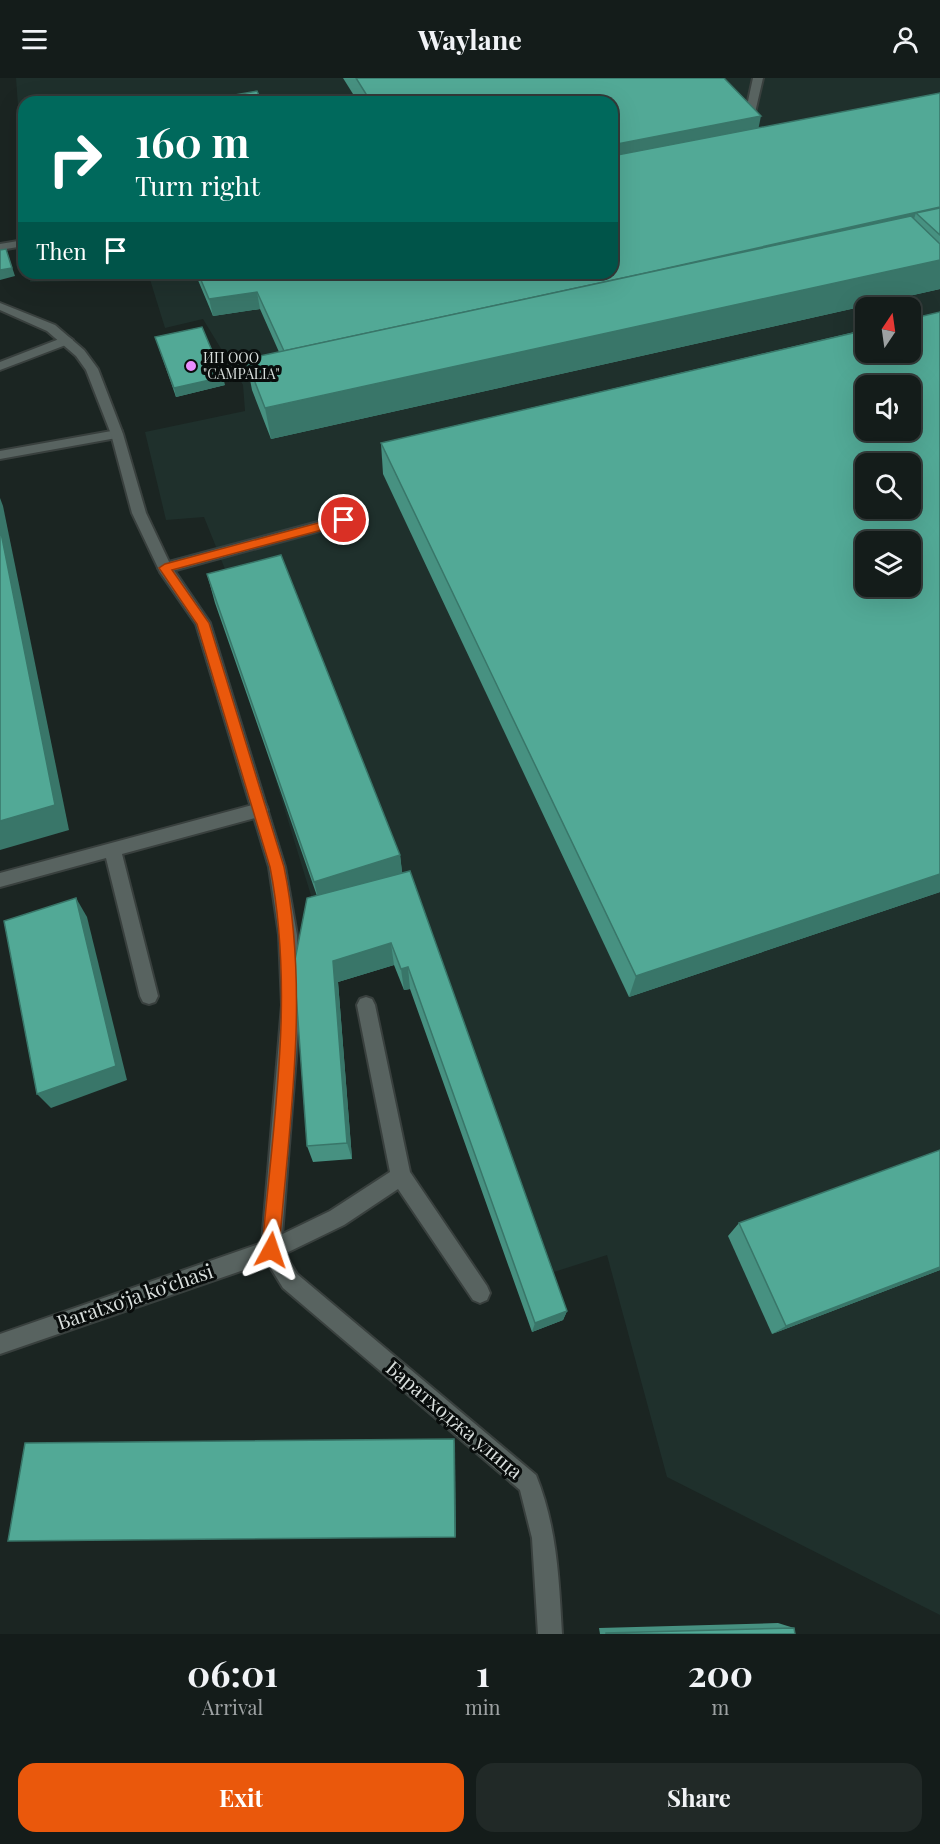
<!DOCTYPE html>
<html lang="en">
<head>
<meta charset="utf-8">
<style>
	:root { --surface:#141c1a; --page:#212927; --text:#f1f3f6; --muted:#9da1a2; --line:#333a39; --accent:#ea580c }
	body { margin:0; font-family:"Playfair Display",serif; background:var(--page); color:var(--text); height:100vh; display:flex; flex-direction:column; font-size:22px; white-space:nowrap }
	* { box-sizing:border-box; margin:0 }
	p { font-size:20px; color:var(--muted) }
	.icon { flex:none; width:33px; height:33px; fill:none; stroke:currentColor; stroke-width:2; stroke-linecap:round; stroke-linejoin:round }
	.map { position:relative; height:1556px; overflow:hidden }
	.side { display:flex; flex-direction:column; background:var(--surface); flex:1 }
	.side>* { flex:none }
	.banner { position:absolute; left:18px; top:18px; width:600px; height:183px; border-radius:18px; box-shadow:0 6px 24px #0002,0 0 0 2px var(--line); background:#00695c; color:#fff; overflow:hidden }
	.needle { width:39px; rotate:13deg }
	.controls { position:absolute; left:855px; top:219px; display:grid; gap:12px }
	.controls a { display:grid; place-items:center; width:66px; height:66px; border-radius:12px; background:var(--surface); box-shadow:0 6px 24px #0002,0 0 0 2px var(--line); font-size:30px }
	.pin { position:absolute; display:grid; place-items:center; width:51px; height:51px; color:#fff; margin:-26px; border:3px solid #fff; border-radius:50%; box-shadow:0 2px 6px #0007 }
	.me { position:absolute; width:66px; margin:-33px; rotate:5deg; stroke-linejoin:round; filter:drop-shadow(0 0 4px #0008) }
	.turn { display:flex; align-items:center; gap:21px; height:126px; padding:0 18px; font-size:27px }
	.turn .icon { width:78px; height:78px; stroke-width:2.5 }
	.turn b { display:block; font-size:42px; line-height:51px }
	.then { display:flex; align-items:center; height:57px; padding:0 18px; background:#0003; gap:12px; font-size:22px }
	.eta { display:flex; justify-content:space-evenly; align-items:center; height:102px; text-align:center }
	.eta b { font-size:36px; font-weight:700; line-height:42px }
	.action { display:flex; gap:12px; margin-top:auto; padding:12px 18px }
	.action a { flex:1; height:69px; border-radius:18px; background:var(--accent); color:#fff; font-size:24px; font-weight:700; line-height:69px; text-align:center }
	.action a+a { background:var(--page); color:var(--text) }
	header { display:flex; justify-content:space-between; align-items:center; height:78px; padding:0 18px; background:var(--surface); font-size:27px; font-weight:700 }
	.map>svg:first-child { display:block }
	.built { fill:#1f302c; fill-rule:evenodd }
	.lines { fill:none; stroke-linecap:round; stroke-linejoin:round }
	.service-casing { stroke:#39403e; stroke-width:4 }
	.minor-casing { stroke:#39403e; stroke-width:4 }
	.service { fill:#586360; fill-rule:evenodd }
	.minor { fill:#586360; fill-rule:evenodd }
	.wall { fill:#479181 }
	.shaded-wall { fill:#397669 }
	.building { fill:#52a996; stroke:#397669; stroke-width:1.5; fill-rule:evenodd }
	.route { fill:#ea580c; stroke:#983908; stroke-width:1.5 }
	.poi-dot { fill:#e98dfd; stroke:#090d0c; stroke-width:2 }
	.labels { text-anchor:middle; stroke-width:6; stroke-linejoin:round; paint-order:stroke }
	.far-poi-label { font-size:14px; fill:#d9dfdd; stroke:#090d0c; text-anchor:start }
	.near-street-label { font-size:20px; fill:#d9dfdd; stroke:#090d0c }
</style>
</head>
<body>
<header><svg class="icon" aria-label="menu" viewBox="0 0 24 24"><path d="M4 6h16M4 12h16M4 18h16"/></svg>Waylane<svg class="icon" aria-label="person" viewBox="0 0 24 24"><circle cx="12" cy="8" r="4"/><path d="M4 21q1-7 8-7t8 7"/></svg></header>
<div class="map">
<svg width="940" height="1556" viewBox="0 0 940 1556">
	<rect width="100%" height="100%" fill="#1b2522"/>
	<g class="built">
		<path d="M 16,0 L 940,0 L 940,1537 L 667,1399 L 607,1177 L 554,1194 L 415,812 L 317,837 L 218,514 L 233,511 L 204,439 L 166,442 L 145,354 L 245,333 L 243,307 L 203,241 L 165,250 L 148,195 L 612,195 L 612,24 L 24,24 L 24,111 ZM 866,230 L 910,230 L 910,274 L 866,274 ZM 866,308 L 910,308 L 910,352 L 866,352 ZM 866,386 L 910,386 L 910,430 L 866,430 ZM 866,464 L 910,464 L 910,508 L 866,508 Z"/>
		<path d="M 30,195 L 130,195 L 81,203 L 30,204 Z"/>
	</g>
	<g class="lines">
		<g class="service-casing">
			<g id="service">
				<path d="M 753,0 L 763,0 L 754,39 L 735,43 L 735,39 L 745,37 Z"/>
				<path d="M 24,162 L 24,168 L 0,172 L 0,166 Z"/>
				<path d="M 67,258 L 73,262 L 71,265 L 0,292 L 0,284 Z"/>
				<path d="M 117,352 L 122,353 L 122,359 L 0,381 L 0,373 Z"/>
				<path d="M 344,437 L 349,439 L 349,445 L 165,495 L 158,490 L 165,485 Z"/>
				<path d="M 260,725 L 266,727 L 268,732 L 266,737 L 122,776 L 158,918 L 155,924 L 149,926 L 143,924 L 140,918 L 106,780 L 0,809 L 0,795 Z"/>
				<path d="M 366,919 L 372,921 L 375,927 L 410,1094 L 487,1208 L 490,1215 L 487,1222 L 480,1225 L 473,1222 L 398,1111 L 344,1147 L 278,1179 L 271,1182 L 264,1179 L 261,1172 L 264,1165 L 330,1133 L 390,1094 L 357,927 L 360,921 Z"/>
			</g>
		</g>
		<g class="minor-casing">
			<path id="minor" d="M 0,225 L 55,247 L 84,272 L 98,291 L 123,356 L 146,435 L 171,488 L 210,545 L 285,789 L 297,857 L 300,927 L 281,1170 L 297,1196 L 536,1397 C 557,1449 559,1501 562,1556 L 538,1556 L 532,1460 L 520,1412 L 283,1210 L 267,1184 L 0,1276 L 0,1256 L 262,1165 L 282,927 L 279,857 L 269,789 L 196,546 L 160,494 L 132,435 L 111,356 L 86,292 L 76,278 L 47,253 L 0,232 Z"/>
		</g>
		<use href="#service" class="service"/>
		<use href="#minor" class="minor"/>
	</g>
	<g class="wall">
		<path d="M 343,0 L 724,0 L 759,50 L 940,15 L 940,211 L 271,361 L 252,312 L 246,281 L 279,274 L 260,231 L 213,238 L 195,195 L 612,195 L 612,24 L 358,24 Z"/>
		<path d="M 940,234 L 940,814 L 629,919 L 383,396 L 381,365 Z"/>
		<path d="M 155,259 L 225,307 L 176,319 Z"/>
		<path d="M 207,496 L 400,777 L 402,795 L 567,1233 L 563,1242 L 532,1254 L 410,911 L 404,912 L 394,887 L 338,904 L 352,1081 L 313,1084 L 307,1068 L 317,818 L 215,525 Z"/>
		<path d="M 940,1072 L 940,1192 L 772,1256 L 728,1158 L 739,1145 Z"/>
		<path d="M 778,1545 L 794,1550 L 795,1556 L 600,1556 L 599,1550 Z"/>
	</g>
	<g class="shaded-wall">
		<path d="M 761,38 L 756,62 L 612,91 L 612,67 Z"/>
		<path d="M 940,129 L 940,145 L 916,135 L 910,152 L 285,276 Z"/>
		<path d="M 6,171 L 15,198 L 0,202 L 0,192 Z"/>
		<path d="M 940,182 L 940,211 L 271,361 L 265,330 Z"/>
		<path d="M 257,214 L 260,231 L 213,238 L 209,221 Z"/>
		<path d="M 223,299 L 225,307 L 176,319 L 174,310 Z"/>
		<path d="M 0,420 L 3,428 L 69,752 L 0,772 Z"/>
		<path d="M 400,777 L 403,801 L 320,828 L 314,804 Z"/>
		<path d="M 940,796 L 940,814 L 629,919 L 636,898 Z"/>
		<path d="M 76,820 L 87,839 L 127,1002 L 51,1030 L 37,1016 Z"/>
		<path d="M 391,865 L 394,887 L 338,904 L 352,1081 L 347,1065 L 333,883 Z"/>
		<path d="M 408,889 L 410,911 L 404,912 L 401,891 Z"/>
		<path d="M 940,1189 L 940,1192 L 772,1256 L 786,1248 Z"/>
		<path d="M 567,1233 L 563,1242 L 532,1254 L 535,1245 Z"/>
		<path d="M 454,1361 L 455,1366 L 456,1458 L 455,1459 Z"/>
	</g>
	<g class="building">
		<path d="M 356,0 L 724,0 L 761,38 L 612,67 L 612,24 L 371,24 Z"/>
		<path d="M 257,13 L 262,24 L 195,24 Z"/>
		<path d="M 940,15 L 940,129 L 641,196 L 284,273 L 257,214 L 209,221 L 198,195 L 612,195 L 612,78 Z"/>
		<path d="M 940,130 L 940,157 L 916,135 Z"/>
		<path d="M 911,138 L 940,166 L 940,182 L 265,330 L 246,281 Z"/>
		<path d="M 6,171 L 12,190 L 0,192 L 0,172 Z"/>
		<path d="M 940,234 L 940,796 L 636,898 L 381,365 L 866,252 L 866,274 L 910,274 L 910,241 ZM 866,308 L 910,308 L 910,352 L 866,352 ZM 866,386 L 910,386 L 910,430 L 866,430 ZM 866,464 L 910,464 L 910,508 L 866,508 Z"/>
		<path d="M 202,249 L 223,299 L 174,310 L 155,259 Z"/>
		<path d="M 0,450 L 55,727 L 0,743 Z"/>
		<path d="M 281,477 L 400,777 L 314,804 L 207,496 Z"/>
		<path d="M 410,793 L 567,1233 L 535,1245 L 408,889 L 401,891 L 391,865 L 333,883 L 347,1065 L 307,1068 L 294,887 L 307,820 Z"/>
		<path d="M 76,820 L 116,988 L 37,1016 L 4,843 Z"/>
		<path d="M 940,1072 L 940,1189 L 786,1248 L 739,1145 Z"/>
		<path d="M 454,1361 L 455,1459 L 8,1463 L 25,1365 Z"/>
		<path d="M 794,1550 L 795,1556 L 606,1556 L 606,1555 Z"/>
	</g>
	<path class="route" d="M 344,438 L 350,442 L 348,445 L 172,492 L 209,545 L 284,789 C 310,915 289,1045 279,1172 L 276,1178 L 271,1180 L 265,1178 L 262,1172 C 273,1045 295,916 270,789 L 197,546 L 159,490 L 165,486 Z"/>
	<circle class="poi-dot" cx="191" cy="288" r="6"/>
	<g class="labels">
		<g class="far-poi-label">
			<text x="203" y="285">ИП ООО<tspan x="203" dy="16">"CAMPALIA"</tspan></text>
		</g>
		<g class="near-street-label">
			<text transform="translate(135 1219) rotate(-19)" y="7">Baratxoʻja koʻchasi</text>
			<text transform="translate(454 1342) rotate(40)" y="7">Баратходжа улица</text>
		</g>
	</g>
</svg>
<div class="controls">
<a><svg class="needle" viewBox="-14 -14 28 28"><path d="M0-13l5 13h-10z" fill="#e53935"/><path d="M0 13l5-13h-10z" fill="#9da1a2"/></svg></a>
<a><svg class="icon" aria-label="sound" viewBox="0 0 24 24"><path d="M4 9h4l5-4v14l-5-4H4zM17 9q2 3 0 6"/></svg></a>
<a><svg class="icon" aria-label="search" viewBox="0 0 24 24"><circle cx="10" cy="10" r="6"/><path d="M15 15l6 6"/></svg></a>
<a><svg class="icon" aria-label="layers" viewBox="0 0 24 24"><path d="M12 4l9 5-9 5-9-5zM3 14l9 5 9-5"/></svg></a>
</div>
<div class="pin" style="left:344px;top:442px;background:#d93025"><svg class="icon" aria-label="arrive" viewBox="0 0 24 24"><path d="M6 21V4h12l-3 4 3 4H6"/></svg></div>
<svg class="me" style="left:271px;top:1172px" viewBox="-20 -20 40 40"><path d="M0-17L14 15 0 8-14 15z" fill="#ea580c" stroke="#fff" stroke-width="4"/></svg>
<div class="banner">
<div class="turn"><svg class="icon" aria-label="right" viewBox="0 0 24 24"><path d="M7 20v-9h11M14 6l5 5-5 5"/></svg><div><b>160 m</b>Turn right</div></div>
<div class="then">Then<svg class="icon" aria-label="arrive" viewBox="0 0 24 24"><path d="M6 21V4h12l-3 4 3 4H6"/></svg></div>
</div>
</div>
<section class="side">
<div class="eta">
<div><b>06:01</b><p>Arrival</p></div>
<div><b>1</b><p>min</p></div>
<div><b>200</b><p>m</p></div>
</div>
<div class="action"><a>Exit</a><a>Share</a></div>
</section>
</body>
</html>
